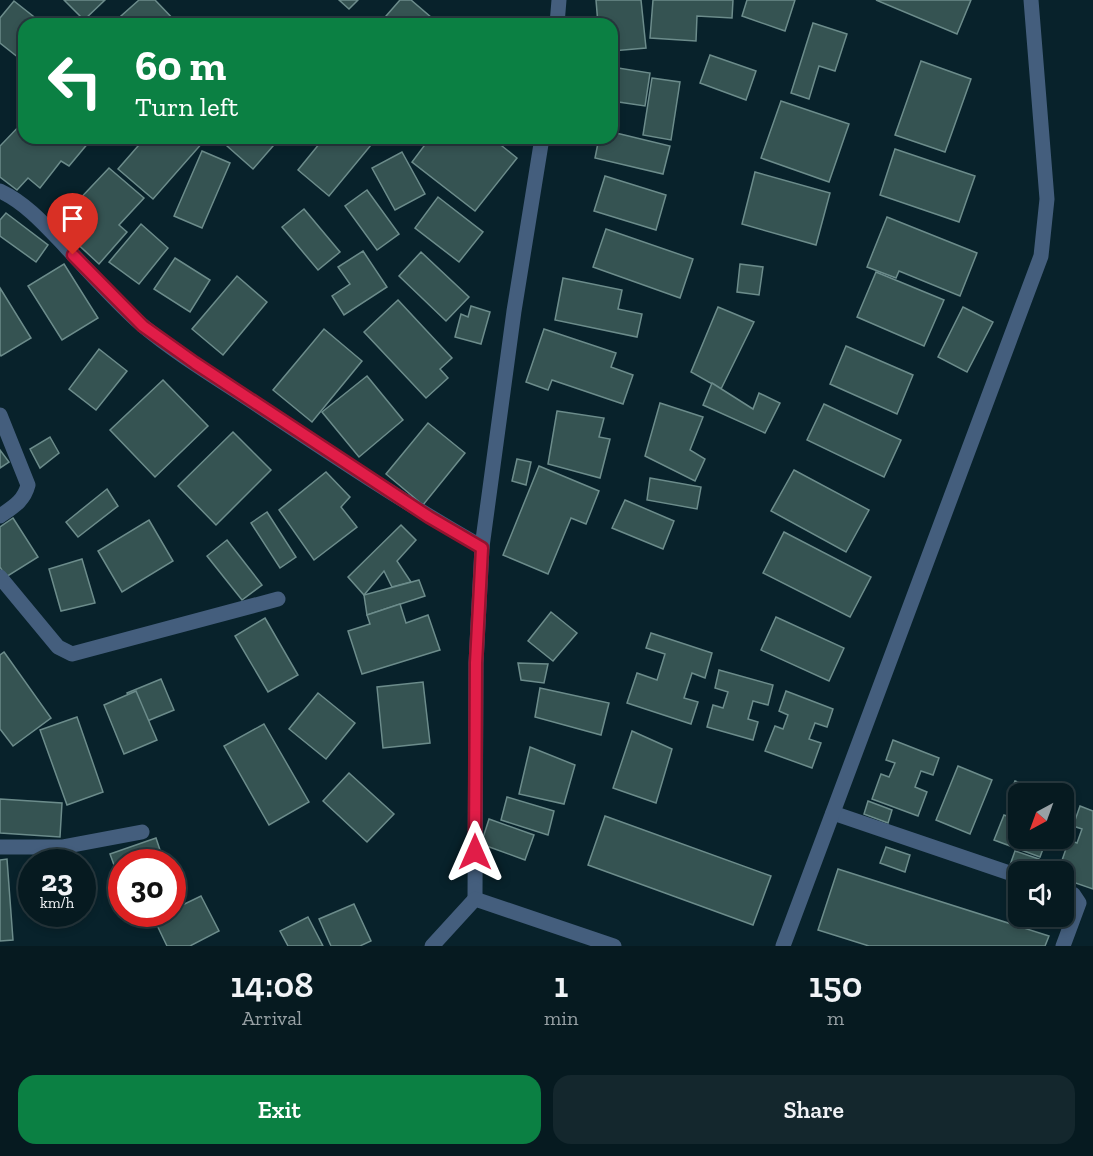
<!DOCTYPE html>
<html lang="en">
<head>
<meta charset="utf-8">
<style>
	:root { --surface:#061a20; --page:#14272d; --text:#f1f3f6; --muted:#98a1a5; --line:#27383e; --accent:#0b8043 }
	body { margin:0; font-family:"Zilla Slab",serif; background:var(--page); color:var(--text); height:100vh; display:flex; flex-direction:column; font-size:22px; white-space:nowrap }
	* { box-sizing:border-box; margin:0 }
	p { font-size:20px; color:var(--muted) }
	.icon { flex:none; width:33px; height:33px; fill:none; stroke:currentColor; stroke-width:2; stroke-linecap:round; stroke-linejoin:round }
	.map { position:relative; height:946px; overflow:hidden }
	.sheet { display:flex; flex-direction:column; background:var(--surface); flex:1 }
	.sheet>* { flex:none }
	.hud { position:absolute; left:18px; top:18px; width:600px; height:126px; border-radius:18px; box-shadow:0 3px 9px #0003,0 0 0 2px var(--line); background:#0b8043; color:#fff; overflow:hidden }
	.needle { width:39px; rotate:221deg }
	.tools { position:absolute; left:1008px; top:783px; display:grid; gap:12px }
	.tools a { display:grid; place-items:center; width:66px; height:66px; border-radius:12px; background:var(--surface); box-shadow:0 3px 9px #0003,0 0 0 2px var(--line); font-size:30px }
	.speed { position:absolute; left:18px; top:849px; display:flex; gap:12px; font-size:30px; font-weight:700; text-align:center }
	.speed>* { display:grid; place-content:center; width:78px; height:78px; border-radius:50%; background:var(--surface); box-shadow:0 3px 9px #0003,0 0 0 2px var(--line); line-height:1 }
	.speed small { font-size:15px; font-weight:400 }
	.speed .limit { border:9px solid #d22; background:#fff; color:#111 }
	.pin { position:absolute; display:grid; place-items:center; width:51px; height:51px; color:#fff; margin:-62px -26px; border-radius:50% 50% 50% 0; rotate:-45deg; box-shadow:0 0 6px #0007 }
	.pin .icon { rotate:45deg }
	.me { position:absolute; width:66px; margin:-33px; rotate:0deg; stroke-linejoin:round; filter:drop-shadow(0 0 4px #0008) }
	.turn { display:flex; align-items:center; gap:21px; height:126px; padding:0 18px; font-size:27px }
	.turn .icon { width:78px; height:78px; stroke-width:2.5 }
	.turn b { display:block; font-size:42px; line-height:51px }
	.eta { display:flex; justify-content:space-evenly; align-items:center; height:102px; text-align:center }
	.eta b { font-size:36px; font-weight:600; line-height:42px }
	.primary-button { display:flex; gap:12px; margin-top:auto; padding:12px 18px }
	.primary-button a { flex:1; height:69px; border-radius:18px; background:var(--accent); color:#fff; font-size:24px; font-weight:600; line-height:69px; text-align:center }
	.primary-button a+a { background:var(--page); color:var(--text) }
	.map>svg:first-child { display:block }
	.building { fill:#355352; stroke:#6c8c8b; stroke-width:1.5 }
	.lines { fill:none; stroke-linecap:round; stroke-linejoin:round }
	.service { stroke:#445e7d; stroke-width:15 }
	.minor { stroke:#445e7d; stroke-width:15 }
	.route-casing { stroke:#92132f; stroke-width:15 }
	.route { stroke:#e11d48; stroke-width:10 }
</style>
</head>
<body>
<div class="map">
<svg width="1093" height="946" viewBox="0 0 1093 946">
	<rect width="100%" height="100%" fill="#08222b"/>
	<g class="building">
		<path d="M 64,0 L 105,0 L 84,20 Z"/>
		<path d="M 139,0 L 155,0 L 178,24 L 112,24 Z"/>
		<path d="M 339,0 L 358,0 L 349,9 Z"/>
		<path d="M 400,0 L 411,0 L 439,24 L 379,24 Z"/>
		<path d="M 596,0 L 641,0 L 646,48 L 612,51 L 612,24 L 598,24 Z"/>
		<path d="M 653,0 L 733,0 L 732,18 L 697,16 L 696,41 L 650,38 Z"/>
		<path d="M 747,0 L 795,0 L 785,31 L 742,16 Z"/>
		<path d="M 876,0 L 971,0 L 957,34 Z"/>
		<path d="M 14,1 L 43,24 L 24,24 L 24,62 L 0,43 L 0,18 Z"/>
		<path d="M 813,23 L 847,34 L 835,71 L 819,66 L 809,99 L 791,93 Z"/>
		<path d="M 710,55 L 756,71 L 746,100 L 700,83 Z"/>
		<path d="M 921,61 L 971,79 L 945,152 L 895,135 Z"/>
		<path d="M 612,67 L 650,73 L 645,106 L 612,101 Z"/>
		<path d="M 652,78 L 680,82 L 671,140 L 643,135 Z"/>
		<path d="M 781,101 L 849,124 L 829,182 L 761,158 Z"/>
		<path d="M 24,121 L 24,138 L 84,138 L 89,142 L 69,166 L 61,161 L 40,188 L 28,178 L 17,190 L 0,177 L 0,146 Z"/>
		<path d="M 612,132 L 670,146 L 663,174 L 595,158 L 599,138 L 612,138 Z"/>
		<path d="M 145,138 L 202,138 L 204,141 L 153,199 L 118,169 Z"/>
		<path d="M 218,138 L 280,138 L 253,169 Z"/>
		<path d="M 324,138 L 376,139 L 329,196 L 298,170 Z"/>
		<path d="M 430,138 L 492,138 L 517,158 L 475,211 L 412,162 Z"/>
		<path d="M 895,149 L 975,176 L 959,222 L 880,195 Z"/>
		<path d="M 202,151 L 230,163 L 202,228 L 174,216 Z"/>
		<path d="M 402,152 L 425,194 L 395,210 L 372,168 Z"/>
		<path d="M 109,168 L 144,198 L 119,225 L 127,232 L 99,264 L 56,224 Z"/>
		<path d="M 755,172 L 830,193 L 816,245 L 742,224 Z"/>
		<path d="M 605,176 L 666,195 L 656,230 L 594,211 Z"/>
		<path d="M 367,190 L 399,234 L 377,250 L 345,206 Z"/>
		<path d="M 438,197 L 483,232 L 459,262 L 415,228 Z"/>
		<path d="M 304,209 L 340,252 L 318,270 L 282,227 Z"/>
		<path d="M 6,213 L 48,245 L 36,262 L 0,236 L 0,220 Z"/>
		<path d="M 887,217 L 977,253 L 960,296 L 899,271 L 896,278 L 867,267 Z"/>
		<path d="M 141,224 L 168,248 L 139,284 L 109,262 Z"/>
		<path d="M 606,229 L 693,259 L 680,298 L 593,267 Z"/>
		<path d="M 363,251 L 387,287 L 344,315 L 332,296 L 350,284 L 338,267 Z"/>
		<path d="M 421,252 L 469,297 L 446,321 L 399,276 Z"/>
		<path d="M 175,258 L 210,280 L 190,312 L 154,289 Z"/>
		<path d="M 64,264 L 98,318 L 62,340 L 28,286 Z"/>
		<path d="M 740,264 L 763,267 L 759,295 L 737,292 Z"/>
		<path d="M 876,272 L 944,300 L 924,346 L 857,317 Z"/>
		<path d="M 237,276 L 267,302 L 223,355 L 192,329 Z"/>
		<path d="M 563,278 L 622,290 L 618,309 L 642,314 L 637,337 L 555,320 Z"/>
		<path d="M 0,288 L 31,338 L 1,356 L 0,354 Z"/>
		<path d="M 398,300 L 452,358 L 440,369 L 448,378 L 426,398 L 364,332 Z"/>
		<path d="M 471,306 L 490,312 L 481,344 L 455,337 L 461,314 L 468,317 Z"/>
		<path d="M 718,307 L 754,322 L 721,389 L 691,372 Z"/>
		<path d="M 963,307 L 993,322 L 967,372 L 938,357 Z"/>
		<path d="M 324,329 L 362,361 L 312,422 L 273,390 Z"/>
		<path d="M 544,329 L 616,353 L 611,367 L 633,375 L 623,404 L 552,380 L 548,390 L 526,382 Z"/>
		<path d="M 846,346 L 913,375 L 897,414 L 830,384 Z"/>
		<path d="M 99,349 L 127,371 L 96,410 L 69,389 Z"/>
		<path d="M 367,376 L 403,420 L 359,457 L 322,412 Z"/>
		<path d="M 163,380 L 208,426 L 155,477 L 110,430 Z"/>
		<path d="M 712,383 L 753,409 L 759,393 L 780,403 L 765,433 L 703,405 Z"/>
		<path d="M 660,403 L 703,417 L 690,450 L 705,459 L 695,481 L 645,456 Z"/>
		<path d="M 824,404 L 901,440 L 884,477 L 807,440 Z"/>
		<path d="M 557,411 L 604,418 L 599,437 L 610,439 L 600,478 L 548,464 Z"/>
		<path d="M 428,423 L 465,453 L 423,505 L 386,474 Z"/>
		<path d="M 233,432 L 271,470 L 216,525 L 178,486 Z"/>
		<path d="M 50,437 L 59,453 L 40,468 L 30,449 Z"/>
		<path d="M 0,450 L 9,462 L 0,468 Z"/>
		<path d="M 517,459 L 531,462 L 526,485 L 512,481 Z"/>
		<path d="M 539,466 L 599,491 L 586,524 L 571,518 L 548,574 L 503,555 Z"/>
		<path d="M 794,470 L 869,510 L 846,552 L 771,511 Z"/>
		<path d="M 326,472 L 350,497 L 341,507 L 357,527 L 314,560 L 279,510 Z"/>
		<path d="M 650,478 L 701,487 L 697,509 L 647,500 Z"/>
		<path d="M 107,489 L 118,506 L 78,537 L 66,522 Z"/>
		<path d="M 625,500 L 674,521 L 663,549 L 612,528 Z"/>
		<path d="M 267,512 L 296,557 L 280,568 L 251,523 Z"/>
		<path d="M 13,518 L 38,557 L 6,577 L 0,567 L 0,527 Z"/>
		<path d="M 149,520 L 173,561 L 122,592 L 98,551 Z"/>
		<path d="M 401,525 L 416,540 L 397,561 L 411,582 L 392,587 L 384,571 L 364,595 L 348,577 Z"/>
		<path d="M 784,532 L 871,577 L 850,617 L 763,573 Z"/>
		<path d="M 227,540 L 262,585 L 242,600 L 207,556 Z"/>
		<path d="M 82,559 L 95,603 L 61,611 L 49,569 Z"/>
		<path d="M 419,580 L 425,596 L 367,615 L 364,595 Z"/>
		<path d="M 400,604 L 406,623 L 428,615 L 440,650 L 362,674 L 348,631 L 370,624 L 367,615 Z"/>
		<path d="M 551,612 L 577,633 L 553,661 L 528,641 Z"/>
		<path d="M 776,617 L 844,648 L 829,681 L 761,650 Z"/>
		<path d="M 265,618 L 298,675 L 268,692 L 235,636 Z"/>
		<path d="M 651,633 L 712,653 L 705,678 L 692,673 L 684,698 L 698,702 L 691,724 L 627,703 L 637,673 L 657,680 L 665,654 L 646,648 Z"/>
		<path d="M 4,652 L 51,718 L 13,746 L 0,729 L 0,655 Z"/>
		<path d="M 518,663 L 548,664 L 544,683 L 521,680 Z"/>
		<path d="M 719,670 L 773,685 L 768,705 L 753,701 L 748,719 L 758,722 L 753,740 L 707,727 L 713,705 L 723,708 L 728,692 L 715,688 Z"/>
		<path d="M 161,679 L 174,710 L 140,724 L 127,693 Z"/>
		<path d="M 423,682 L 430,743 L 383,748 L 377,687 Z"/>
		<path d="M 540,688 L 609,703 L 601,735 L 535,717 Z"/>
		<path d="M 136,691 L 157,740 L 124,754 L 104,705 Z"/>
		<path d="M 786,691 L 833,709 L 827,727 L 815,723 L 809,739 L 821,743 L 812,768 L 765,751 L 775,726 L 783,729 L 788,715 L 779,711 Z"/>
		<path d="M 318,693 L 355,723 L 326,759 L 289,729 Z"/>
		<path d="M 77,717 L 103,792 L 67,805 L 40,730 Z"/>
		<path d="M 264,724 L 309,802 L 269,825 L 224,746 Z"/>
		<path d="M 632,731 L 672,749 L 656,803 L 613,788 Z"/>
		<path d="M 893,740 L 939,758 L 933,775 L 921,771 L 915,787 L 927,792 L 918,816 L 872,799 L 881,774 L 889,777 L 895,763 L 886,760 Z"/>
		<path d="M 530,747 L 575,765 L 564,804 L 519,794 Z"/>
		<path d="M 958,766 L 992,780 L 970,834 L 936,820 Z"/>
		<path d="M 349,773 L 394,814 L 367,842 L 323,801 Z"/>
		<path d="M 1015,781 L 1049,794 L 1018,794 L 1018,838 L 1047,838 L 1040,857 L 994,840 L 1004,815 L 1012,818 L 1017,804 L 1008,800 Z"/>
		<path d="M 507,797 L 554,811 L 548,835 L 501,820 Z"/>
		<path d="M 0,799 L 62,803 L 60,837 L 0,833 Z"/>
		<path d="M 868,801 L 892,810 L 888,823 L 864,814 Z"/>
		<path d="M 1080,806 L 1093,811 L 1093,889 L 1064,879 L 1064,872 L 1058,872 L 1069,840 L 1077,843 L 1082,829 L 1073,826 Z"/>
		<path d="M 605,816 L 771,876 L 753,925 L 588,865 Z"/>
		<path d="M 489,819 L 534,835 L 525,860 L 481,844 Z"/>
		<path d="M 156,838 L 164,862 L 122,862 L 122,887 L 110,854 Z"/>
		<path d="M 886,847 L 910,855 L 905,872 L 880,863 Z"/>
		<path d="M 1015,851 L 1039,859 L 1034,872 L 1010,865 Z"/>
		<path d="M 7,859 L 13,940 L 0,941 L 0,860 Z"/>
		<path d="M 838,869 L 1049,936 L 1045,946 L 869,946 L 818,930 Z"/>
		<path d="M 172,885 L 179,903 L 172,905 Z"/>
		<path d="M 201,896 L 219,931 L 190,946 L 167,946 L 154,919 L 166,914 L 172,914 L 172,910 Z"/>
		<path d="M 354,904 L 371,941 L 360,946 L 331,946 L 319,919 Z"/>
		<path d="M 131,914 L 149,914 L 133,919 Z"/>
		<path d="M 308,917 L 323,946 L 288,946 L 280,931 Z"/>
	</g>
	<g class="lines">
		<g class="service">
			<path d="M 0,191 C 26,203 46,226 66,247 C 90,273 115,301 142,325 C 179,356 222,381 262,408 C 334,456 406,504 482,547"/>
			<path d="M 0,415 L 28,485 C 24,501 13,507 0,516"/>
			<path d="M 0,577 L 58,647 L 72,654 L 278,599"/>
			<path d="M 0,847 L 62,847 L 142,832"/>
		</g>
		<g class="minor">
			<path d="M 557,24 L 559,0"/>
			<path d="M 833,813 L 1018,876"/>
			<path d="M 475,899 L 476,663 L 482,547 L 514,311 L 542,138"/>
			<path d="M 432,946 L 475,899 L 614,946"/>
			<path d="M 783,946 L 1041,256 L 1047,199 L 1031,0"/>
			<path d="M 1063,946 L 1079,903 L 1073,894 L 1064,891"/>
		</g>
	</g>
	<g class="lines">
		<g class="route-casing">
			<path id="route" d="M 73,255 L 143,326 L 195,363 L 429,517 L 482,548 L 476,663 L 475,852"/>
		</g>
		<use href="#route" class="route"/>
	</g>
</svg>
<div class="tools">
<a><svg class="needle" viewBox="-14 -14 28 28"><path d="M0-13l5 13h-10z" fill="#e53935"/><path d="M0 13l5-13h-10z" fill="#98a1a5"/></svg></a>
<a><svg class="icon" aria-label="sound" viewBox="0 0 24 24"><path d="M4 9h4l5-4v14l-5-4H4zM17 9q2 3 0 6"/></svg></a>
</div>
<div class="speed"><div>23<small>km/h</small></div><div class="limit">30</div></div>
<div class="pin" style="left:73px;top:255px;background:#d93025"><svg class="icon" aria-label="arrive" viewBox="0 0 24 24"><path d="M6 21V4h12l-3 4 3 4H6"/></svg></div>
<svg class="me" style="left:475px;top:852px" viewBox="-20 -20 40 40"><path d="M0-17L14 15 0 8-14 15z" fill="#e11d48" stroke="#fff" stroke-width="4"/></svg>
<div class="hud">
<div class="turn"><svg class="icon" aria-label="left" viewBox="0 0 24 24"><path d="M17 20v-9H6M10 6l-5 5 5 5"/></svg><div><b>60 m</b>Turn left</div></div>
</div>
</div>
<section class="sheet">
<div class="eta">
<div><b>14:08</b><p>Arrival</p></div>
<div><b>1</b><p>min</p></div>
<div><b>150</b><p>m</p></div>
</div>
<div class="primary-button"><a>Exit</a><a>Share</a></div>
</section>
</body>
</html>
